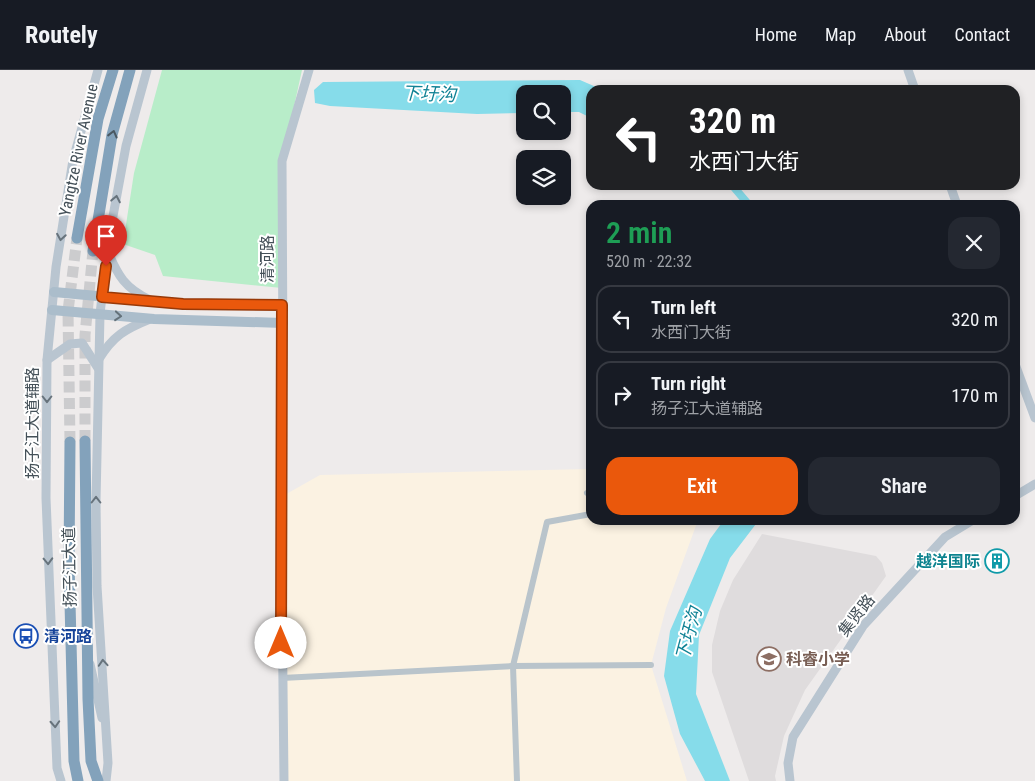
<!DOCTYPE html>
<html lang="en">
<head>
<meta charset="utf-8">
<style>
	:root { --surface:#171b24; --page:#242831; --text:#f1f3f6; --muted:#9ea1a6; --line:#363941; --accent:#ea580c }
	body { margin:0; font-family:"Roboto Condensed","Noto Sans SC",sans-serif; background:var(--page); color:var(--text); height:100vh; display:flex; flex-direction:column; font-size:19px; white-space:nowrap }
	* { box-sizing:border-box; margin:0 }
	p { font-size:16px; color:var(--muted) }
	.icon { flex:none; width:28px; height:28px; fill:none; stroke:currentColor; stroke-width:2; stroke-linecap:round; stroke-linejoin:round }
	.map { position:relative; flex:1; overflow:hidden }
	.drawer { position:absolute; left:586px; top:130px; width:434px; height:325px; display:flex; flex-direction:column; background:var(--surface); border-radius:15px; box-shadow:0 2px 8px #0003 }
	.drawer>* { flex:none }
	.banner { position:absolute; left:586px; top:15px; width:434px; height:105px; border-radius:15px; box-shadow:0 2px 8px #0003; background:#202124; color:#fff; overflow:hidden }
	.controls { position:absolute; left:516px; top:15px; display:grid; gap:10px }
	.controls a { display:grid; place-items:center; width:55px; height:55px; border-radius:10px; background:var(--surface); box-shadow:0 2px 8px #0003; font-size:25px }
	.pin { position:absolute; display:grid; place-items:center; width:42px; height:42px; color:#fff; margin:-51px -21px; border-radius:50% 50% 50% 0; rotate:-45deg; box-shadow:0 0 5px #0007 }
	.pin .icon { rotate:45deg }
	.me { position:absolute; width:55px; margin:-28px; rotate:0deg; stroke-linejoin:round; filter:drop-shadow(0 0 4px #0008) }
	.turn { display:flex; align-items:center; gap:18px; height:105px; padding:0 20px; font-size:22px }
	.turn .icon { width:65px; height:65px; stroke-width:2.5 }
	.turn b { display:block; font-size:35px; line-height:42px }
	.round { display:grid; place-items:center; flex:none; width:52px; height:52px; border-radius:15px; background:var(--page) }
	.head { display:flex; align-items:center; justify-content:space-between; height:85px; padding:0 20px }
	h1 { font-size:30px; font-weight:600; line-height:38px; color:#1e9e55 }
	.cta { display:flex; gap:10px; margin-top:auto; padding:10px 20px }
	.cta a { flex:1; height:58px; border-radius:15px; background:var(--accent); color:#fff; font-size:20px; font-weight:600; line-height:58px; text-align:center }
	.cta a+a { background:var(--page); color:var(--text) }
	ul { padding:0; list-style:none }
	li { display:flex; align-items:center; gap:15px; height:68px; margin:0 10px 8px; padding:0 10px; border:2px solid var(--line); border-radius:15px }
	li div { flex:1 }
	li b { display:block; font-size:19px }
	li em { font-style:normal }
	header { display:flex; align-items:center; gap:30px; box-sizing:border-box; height:70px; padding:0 25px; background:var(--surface); border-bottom:1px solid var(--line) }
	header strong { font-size:24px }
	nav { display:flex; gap:28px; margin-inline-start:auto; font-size:18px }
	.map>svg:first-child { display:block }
	.commercial { fill:#fbf2e2 }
	.education { fill:#dfdcdd }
	.green { fill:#b8edc9 }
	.water { fill:#86dcea }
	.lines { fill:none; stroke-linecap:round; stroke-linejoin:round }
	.canal { stroke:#86dcea; stroke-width:8 }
	.highway-tunnel { stroke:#ccccce; stroke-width:11; stroke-dasharray:11 5.5; stroke-linecap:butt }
	.street { stroke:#b9c4cb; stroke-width:6 }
	.secondary { stroke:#b9c5d0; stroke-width:9 }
	.primary { stroke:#abbdcb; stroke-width:10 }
	.highway { stroke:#83a2bb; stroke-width:11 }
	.oneway { stroke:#4a5862 }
	.oneway2 { stroke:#67737c }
	.oneway3 { stroke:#63717a }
	.route-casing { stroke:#983908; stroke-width:12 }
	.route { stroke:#ea580c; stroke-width:9 }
	.labels { text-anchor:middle; stroke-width:4; stroke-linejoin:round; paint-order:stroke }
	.street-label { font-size:16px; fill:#445058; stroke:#fff }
	.culture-label { font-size:16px; font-weight:bold; fill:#0d838f; stroke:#fff; text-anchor:end }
	.transit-label { font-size:16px; font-weight:bold; fill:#164399; stroke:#fff; text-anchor:start }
	.education-label { font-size:16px; font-weight:bold; fill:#785e54; stroke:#fff; text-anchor:start }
	.water-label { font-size:18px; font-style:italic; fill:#0e8194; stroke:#fff }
</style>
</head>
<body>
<header>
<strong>Routely</strong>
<nav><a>Home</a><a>Map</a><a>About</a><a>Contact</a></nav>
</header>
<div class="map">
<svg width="1035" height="711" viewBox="0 0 1035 711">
	<rect width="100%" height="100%" fill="#eeebeb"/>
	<path class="commercial" d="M 591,399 L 591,450 L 698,450 L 666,538 L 651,595 L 687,711 L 285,711 L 281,427 L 320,405 Z"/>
	<path class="education" d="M 762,464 L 876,486 L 882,493 L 886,506 L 805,620 L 784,666 L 775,706 L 776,711 L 749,711 L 712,602 L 712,575 L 720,541 L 733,510 Z"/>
	<path class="green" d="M 162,0 L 302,0 L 282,91 L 282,218 L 163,206 L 155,185 L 123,174 L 134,103 Z"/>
	<g class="water">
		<path d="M 580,10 L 603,20 L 591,20 L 591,48 L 579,42 L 563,42 L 562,24 L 525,24 L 525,43 L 477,44 L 330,36 L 315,33 L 314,20 L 323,12 Z"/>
		<path d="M 724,450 L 759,450 L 730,488 L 699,565 L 696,624 L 730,711 L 705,711 L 680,664 L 664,606 L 670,561 L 710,469 Z"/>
	</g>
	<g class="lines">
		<path class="canal" d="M 732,115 L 749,135"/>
		<g class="highway-tunnel">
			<path d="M 85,371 L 85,265 L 93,181"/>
			<path d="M 70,372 L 68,241 L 77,168"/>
		</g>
		<g class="street">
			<path d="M 587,423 L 591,421"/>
			<path d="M 282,608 L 513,596 L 651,595"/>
			<path d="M 517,711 L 513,596 L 547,452 L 591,444"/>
		</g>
		<g class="secondary">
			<path d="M 908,0 L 915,20"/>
			<path d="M 950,115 L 957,135"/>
			<path d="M 108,182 C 118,206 125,218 150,230"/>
			<path d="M 99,289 C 113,266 125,259 150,249"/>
			<path d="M 47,290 L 70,274 L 82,273 L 98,298"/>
			<path d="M 1015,294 L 1035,348"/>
			<path d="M 1015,426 L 1035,414"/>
			<path d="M 90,594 L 102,648"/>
			<path d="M 61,711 L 57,698 L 46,428 L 47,290 L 56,197 L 73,90 L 98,0"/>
			<path d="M 106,711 L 108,693 L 97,516 L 96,431 L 100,244 L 108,173 L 126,76 L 147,0"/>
			<path d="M 284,711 L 281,427 L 283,288 L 282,91 L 309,0"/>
			<path d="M 790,711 L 788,693 L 793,667 L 863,556 L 945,467 L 973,450"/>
		</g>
		<g class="primary">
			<path d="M 54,222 L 183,234 L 283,235"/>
			<path d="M 52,240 L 154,249 L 283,253"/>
		</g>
		<g class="highway">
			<path d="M 77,168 L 98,49 L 113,0"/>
			<path d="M 93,181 L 112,65 L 130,0"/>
			<path d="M 85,371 L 88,629 L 91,691 L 98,711"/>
			<path d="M 70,372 L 69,493 L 74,691 L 78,711"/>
		</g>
	</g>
	<defs><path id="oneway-chevron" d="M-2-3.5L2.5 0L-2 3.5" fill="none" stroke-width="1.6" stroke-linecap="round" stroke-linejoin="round" transform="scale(1.25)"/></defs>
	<use class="oneway" href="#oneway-chevron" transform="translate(113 64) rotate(-76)"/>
	<g class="oneway2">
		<use href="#oneway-chevron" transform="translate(116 129) rotate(-79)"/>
		<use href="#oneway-chevron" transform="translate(61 167) rotate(99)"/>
		<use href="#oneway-chevron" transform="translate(47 329) rotate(90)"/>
		<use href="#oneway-chevron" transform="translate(96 430) rotate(-90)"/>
		<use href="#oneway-chevron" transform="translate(48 491) rotate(88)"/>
		<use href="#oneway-chevron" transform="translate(103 593) rotate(-94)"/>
		<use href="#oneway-chevron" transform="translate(55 654) rotate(87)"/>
	</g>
	<use class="oneway3" href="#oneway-chevron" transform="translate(118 246) rotate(5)"/>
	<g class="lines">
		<g class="route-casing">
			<path id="route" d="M 106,196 L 102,227 L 183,234 L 282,235 L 281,573"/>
		</g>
		<use href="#route" class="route"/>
	</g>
	<defs>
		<g id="building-ring" transform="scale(1.25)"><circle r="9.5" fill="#fff" stroke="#0f9aa8" stroke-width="1.5"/><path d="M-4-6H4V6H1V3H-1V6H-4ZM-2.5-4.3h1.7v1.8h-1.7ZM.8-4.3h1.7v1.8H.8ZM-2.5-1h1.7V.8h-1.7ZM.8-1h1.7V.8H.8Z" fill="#0f9aa8"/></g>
		<g id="bus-ring" transform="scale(1.25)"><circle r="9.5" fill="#fff" stroke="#1a4fb4" stroke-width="1.5"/><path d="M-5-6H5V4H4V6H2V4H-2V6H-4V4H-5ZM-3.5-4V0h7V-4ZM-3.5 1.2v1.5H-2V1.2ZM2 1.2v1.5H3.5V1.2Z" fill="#1a4fb4"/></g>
		<g id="school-ring" transform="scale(1.25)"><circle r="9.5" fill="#fff" stroke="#8d6e63" stroke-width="1.5"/><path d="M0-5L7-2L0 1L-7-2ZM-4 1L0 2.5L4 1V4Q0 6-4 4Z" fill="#8d6e63"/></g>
	</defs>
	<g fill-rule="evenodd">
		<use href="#building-ring" x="997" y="491"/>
		<use href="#bus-ring" x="26" y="566"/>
		<use href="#school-ring" x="769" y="589"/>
	</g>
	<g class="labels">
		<g class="street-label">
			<text transform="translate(78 80) rotate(-78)" y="6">Yangtze River Avenue</text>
			<text transform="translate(267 189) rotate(-90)" y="6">清河路</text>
			<text transform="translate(32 353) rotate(-90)" y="6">扬子江大道辅路</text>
			<text transform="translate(69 497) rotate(-91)" y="6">扬子江大道</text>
			<text transform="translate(856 545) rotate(-52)" y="6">集贤路</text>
		</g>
		<g class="culture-label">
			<text x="980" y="497">越洋国际</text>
		</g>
		<g class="transit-label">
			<text x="44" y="572">清河路</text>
		</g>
		<g class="education-label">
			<text x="786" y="595">科睿小学</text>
		</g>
		<g class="water-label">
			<text transform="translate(429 24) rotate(2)" y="6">下圩沟</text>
			<text transform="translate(689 564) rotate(-75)" y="6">下圩沟</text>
		</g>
	</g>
</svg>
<div class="controls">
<a><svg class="icon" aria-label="search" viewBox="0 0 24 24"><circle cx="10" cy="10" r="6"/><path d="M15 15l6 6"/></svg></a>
<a><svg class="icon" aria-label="layers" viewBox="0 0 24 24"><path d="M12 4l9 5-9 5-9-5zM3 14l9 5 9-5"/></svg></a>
</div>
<div class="pin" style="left:106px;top:196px;background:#d93025"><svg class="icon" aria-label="arrive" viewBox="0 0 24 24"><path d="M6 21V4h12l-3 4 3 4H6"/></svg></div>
<svg class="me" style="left:281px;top:573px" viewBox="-20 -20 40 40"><circle r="19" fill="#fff"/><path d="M0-13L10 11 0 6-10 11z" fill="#ea580c"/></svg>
<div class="banner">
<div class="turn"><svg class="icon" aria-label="left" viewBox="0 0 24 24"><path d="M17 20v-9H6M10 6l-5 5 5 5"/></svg><div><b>320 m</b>水西门大街</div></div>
</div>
<section class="drawer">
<div class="head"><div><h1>2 min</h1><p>520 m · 22:32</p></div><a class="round"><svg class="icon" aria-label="close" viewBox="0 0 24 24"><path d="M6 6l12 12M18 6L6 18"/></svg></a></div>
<ul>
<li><svg class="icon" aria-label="left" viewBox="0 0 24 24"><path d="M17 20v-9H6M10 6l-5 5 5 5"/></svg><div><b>Turn left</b><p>水西门大街</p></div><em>320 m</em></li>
<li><svg class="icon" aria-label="right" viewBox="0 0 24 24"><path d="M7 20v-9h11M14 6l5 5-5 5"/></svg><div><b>Turn right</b><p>扬子江大道辅路</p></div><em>170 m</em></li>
</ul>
<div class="cta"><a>Exit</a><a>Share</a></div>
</section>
</div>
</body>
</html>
